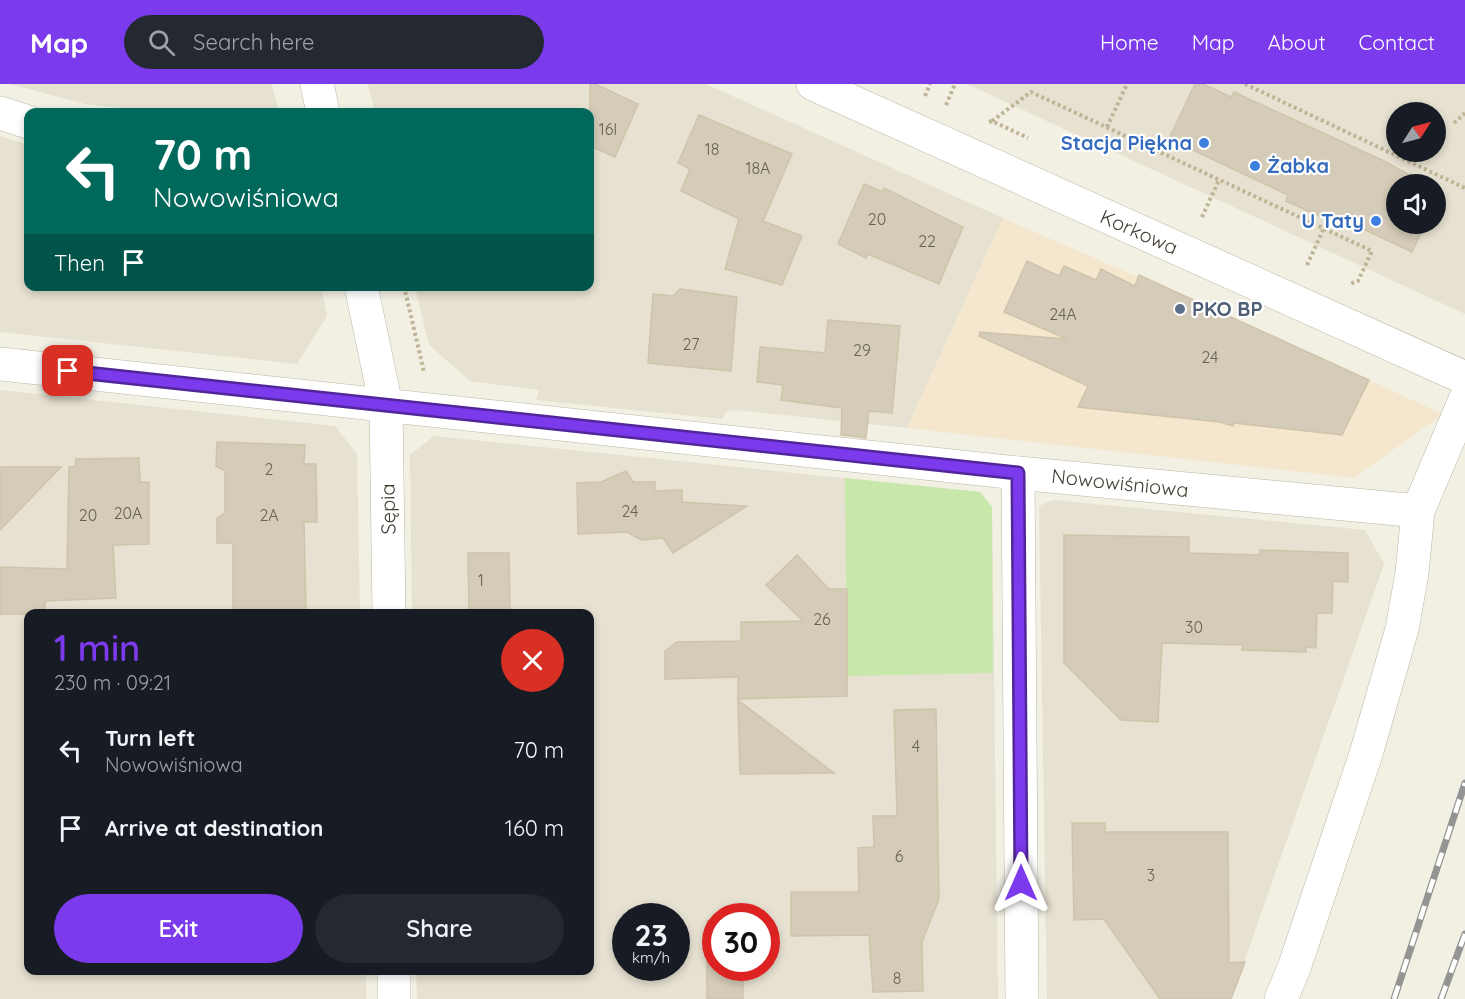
<!DOCTYPE html>
<html lang="en">
<head>
<meta charset="utf-8">
<style>
	:root { --surface:#171b24; --page:#242831; --text:#f1f3f6; --muted:#9ea1a6; --accent:#7c3aed }
	body { margin:0; font-family:Quicksand,sans-serif; background:var(--page); color:var(--text); height:100vh; display:flex; flex-direction:column; font-size:22px; white-space:nowrap }
	* { box-sizing:border-box; margin:0 }
	p { font-size:20px; color:var(--muted) }
	.icon { flex:none; width:33px; height:33px; fill:none; stroke:currentColor; stroke-width:2; stroke-linecap:round; stroke-linejoin:round }
	.map { position:relative; flex:1; overflow:hidden }
	.drawer { position:absolute; left:24px; top:525px; width:570px; height:366px; display:flex; flex-direction:column; background:var(--surface); border-radius:12px; box-shadow:0 3px 9px #0003 }
	.drawer>* { flex:none }
	.hud { position:absolute; left:24px; top:24px; width:570px; height:183px; border-radius:12px; box-shadow:0 3px 9px #0003; background:#00695c; color:#fff; overflow:hidden }
	.needle { width:39px; rotate:54deg }
	.buttons { position:absolute; left:1386px; top:18px; display:grid; gap:12px }
	.buttons a { display:grid; place-items:center; width:60px; height:60px; border-radius:50%; background:var(--surface); box-shadow:0 3px 9px #0003; font-size:30px }
	.speed { position:absolute; left:612px; top:819px; display:flex; gap:12px; font-size:30px; font-weight:700; text-align:center }
	.speed>* { display:grid; place-content:center; width:78px; height:78px; border-radius:50%; background:var(--surface); box-shadow:0 3px 9px #0003; line-height:1 }
	.speed small { font-size:15px; font-weight:400 }
	.speed .limit { border:9px solid #d22; background:#fff; color:#111 }
	.pin { position:absolute; display:grid; place-items:center; width:51px; height:51px; color:#fff; margin:-26px; border-radius:12px; box-shadow:0 3px 9px #0006 }
	.me { position:absolute; width:66px; margin:-33px; rotate:0deg; stroke-linejoin:round; filter:drop-shadow(0 0 4px #0008) }
	.turn { display:flex; align-items:center; gap:21px; height:126px; padding:0 30px; font-size:27px }
	.turn .icon { width:78px; height:78px; stroke-width:2.5 }
	.turn b { display:block; font-size:42px; line-height:51px }
	.then { display:flex; align-items:center; height:57px; padding:0 30px; background:#0003; gap:12px; font-size:22px }
	.round { display:grid; place-items:center; flex:none; width:63px; height:63px; border-radius:32px; background:var(--page) }
	.overview { display:flex; align-items:center; justify-content:space-between; height:102px; padding:0 30px }
	h1 { font-size:36px; font-weight:600; line-height:45px; color:var(--accent) }
	.button { display:flex; gap:12px; margin-top:auto; padding:12px 30px }
	.button a { flex:1; height:69px; border-radius:36px; background:var(--accent); color:#fff; font-size:24px; font-weight:600; line-height:69px; text-align:center }
	.button a+a { background:var(--page); color:var(--text) }
	ul { padding:0; list-style:none }
	li { display:flex; align-items:center; gap:18px; height:78px; padding:0 30px }
	li div { flex:1 }
	li b { display:block; font-size:22px }
	li em { font-style:normal }
	header { display:flex; align-items:center; gap:36px; box-sizing:border-box; height:84px; padding:0 30px; background:var(--accent); color:#fff }
	header strong { font-size:28px }
	nav { display:flex; gap:33px; margin-inline-start:auto; font-size:21px }
	.search { width:420px; height:54px; background:var(--page); display:flex; align-items:center; gap:15px; box-sizing:border-box; padding:0 21px; border-radius:33px; color:var(--muted); font-size:22px }
	.map>svg:first-child { display:block }
	.residential { fill:#e6e1d1; fill-rule:evenodd }
	.commercial { fill:#f5e7cd }
	.green { fill:#c7e8aa }
	.building { fill:#d4cbb8; stroke:#cfc4ab; stroke-width:1.5 }
	.lines { fill:none; stroke-linecap:round; stroke-linejoin:round }
	.minor-casing { stroke:#bdb7a6; stroke-width:34 }
	.path { stroke:#c0b496; stroke-width:4; stroke-dasharray:3 3; stroke-linecap:butt }
	.minor { stroke:#fff; stroke-width:33 }
	.rail-casing { stroke:#949494; stroke-width:7 }
	.rail { stroke:#fff; stroke-width:4.5; stroke-dasharray:14; stroke-linecap:butt }
	.route-casing { stroke:#51269a; stroke-width:15 }
	.route { stroke:#7c3aed; stroke-width:10 }
	.shop-dot { fill:#3f7fe0; stroke:#fff; stroke-width:2 }
	.service-dot { fill:#5c6f8a; stroke:#fff; stroke-width:2 }
	.labels { text-anchor:middle; stroke-width:4.5; stroke-linejoin:round; paint-order:stroke }
	.number-label { font-size:16px; fill:#686254 }
	.shop-label { font-size:20px; font-weight:bold; fill:#366cbe; stroke:#fff; text-anchor:end }
	.street-label { font-size:20px; fill:#443f33; stroke:#fff }
	.service-label { font-size:20px; font-weight:bold; fill:#4e5e75; stroke:#fff; text-anchor:start }
</style>
</head>
<body>
<header>
<strong>Map</strong>
<div class="search"><svg class="icon" aria-label="search" viewBox="0 0 24 24"><circle cx="10" cy="10" r="6"/><path d="M15 15l6 6"/></svg>Search here</div>
<nav><a>Home</a><a>Map</a><a>About</a><a>Contact</a></nav>
</header>
<div class="map">
<svg width="1465" height="915" viewBox="0 0 1465 915">
	<rect width="100%" height="100%" fill="#f2efe3"/>
	<g class="residential">
		<path d="M 10,0 L 272,0 L 279,28 L 155,28 L 85,20 Z"/>
		<path d="M 368,0 L 706,0 L 1003,134 L 907,344 L 736,326 L 727,327 L 722,335 L 536,316 L 539,306 L 470,297 L 429,261 L 415,203 L 590,202 L 590,28 L 375,28 Z"/>
		<path d="M 967,0 L 1465,0 L 1465,230 ZM 1396,28 L 1436,28 L 1436,68 L 1396,68 ZM 1396,100 L 1436,100 L 1436,140 L 1396,140 Z"/>
		<path d="M 0,52 L 28,61 L 28,202 L 321,203 L 327,232 L 297,280 L 0,248 Z"/>
		<path d="M 0,306 L 335,342 L 357,370 L 360,529 L 28,530 L 28,886 L 366,887 L 366,915 L 0,915 Z"/>
		<path d="M 434,352 L 980,408 L 992,423 L 998,915 L 417,915 L 416,887 L 590,886 L 590,530 L 412,529 L 410,371 ZM 626,832 L 676,832 L 676,884 L 626,884 ZM 716,832 L 766,832 L 766,884 L 716,884 Z"/>
		<path d="M 1053,416 L 1365,446 L 1384,480 L 1231,915 L 1047,915 L 1039,422 Z"/>
	</g>
	<path class="commercial" d="M 1003,134 L 1138,193 L 1139,191 L 1144,193 L 1443,330 L 1354,394 L 907,344 Z"/>
	<path class="green" d="M 845,394 L 980,408 L 992,423 L 993,589 L 847,592 Z"/>
	<g class="building">
		<path d="M 590,0 L 595,0 L 638,20 L 615,73 L 590,62 Z"/>
		<path d="M 1195,0 L 1203,0 L 1231,13 L 1234,8 L 1384,77 L 1426,100 L 1396,100 L 1396,140 L 1425,140 L 1412,168 L 1327,128 L 1324,134 L 1286,117 L 1288,111 L 1169,55 Z"/>
		<path d="M 699,31 L 792,70 L 763,137 L 802,152 L 782,201 L 725,185 L 739,135 L 681,107 L 690,85 L 678,79 Z"/>
		<path d="M 864,100 L 883,108 L 884,104 L 963,143 L 939,200 L 868,170 L 866,174 L 838,160 Z"/>
		<path d="M 1027,177 L 1059,192 L 1064,182 L 1096,196 L 1101,185 L 1135,202 L 1139,191 L 1369,296 L 1342,351 L 1234,339 L 1233,342 L 1220,338 L 1078,323 L 1088,302 L 979,252 L 980,248 L 1067,255 L 1004,228 Z"/>
		<path d="M 680,205 L 737,213 L 731,287 L 648,279 L 653,210 L 673,212 Z"/>
		<path d="M 828,236 L 900,242 L 892,329 L 869,327 L 866,354 L 841,351 L 842,324 L 781,316 L 783,301 L 757,298 L 760,263 L 825,269 Z"/>
		<path d="M 217,358 L 305,361 L 304,380 L 316,380 L 317,438 L 304,438 L 306,530 L 233,530 L 233,459 L 217,459 L 217,434 L 225,429 L 225,387 L 216,382 Z"/>
		<path d="M 139,374 L 140,398 L 149,398 L 149,460 L 113,461 L 116,514 L 45,517 L 45,530 L 0,530 L 0,483 L 67,485 L 69,383 L 75,383 L 76,375 Z"/>
		<path d="M 0,383 L 61,383 L 0,446 Z"/>
		<path d="M 626,387 L 633,398 L 655,398 L 655,407 L 682,406 L 682,418 L 747,422 L 673,469 L 663,454 L 641,456 L 627,448 L 578,450 L 577,399 L 601,398 Z"/>
		<path d="M 1064,451 L 1189,453 L 1189,469 L 1260,471 L 1260,466 L 1348,469 L 1348,498 L 1333,497 L 1332,529 L 1317,529 L 1316,564 L 1306,563 L 1306,568 L 1242,566 L 1243,561 L 1162,559 L 1158,638 L 1121,636 L 1064,579 Z"/>
		<path d="M 468,469 L 509,469 L 510,530 L 469,530 Z"/>
		<path d="M 797,471 L 829,505 L 847,505 L 847,612 L 738,615 L 738,593 L 665,595 L 665,567 L 677,558 L 741,557 L 741,538 L 803,537 L 766,501 Z"/>
		<path d="M 738,616 L 834,689 L 740,690 Z"/>
		<path d="M 936,625 L 939,815 L 922,858 L 923,907 L 873,908 L 869,851 L 791,852 L 791,808 L 859,808 L 858,764 L 874,763 L 873,732 L 897,732 L 894,626 Z"/>
		<path d="M 1072,739 L 1105,739 L 1105,748 L 1228,748 L 1229,879 L 1245,878 L 1231,915 L 1160,915 L 1104,835 L 1074,836 Z"/>
		<path d="M 716,836 L 716,884 L 743,884 L 743,915 L 707,915 L 707,837 Z"/>
	</g>
	<g class="lines">
		<g class="minor-casing">
			<g id="minor">
				<path d="M 317,0 L 323,28"/>
				<path d="M 813,0 L 1465,294"/>
				<path d="M 0,29 L 28,38"/>
				<path d="M 361,202 L 386,321 L 389,530"/>
				<path d="M 0,280 L 1018,389 L 1418,427"/>
				<path d="M 1018,389 L 1022,915"/>
				<path d="M 394,886 L 394,915"/>
				<path d="M 1281,915 L 1294,884 L 1366,670 L 1402,545 L 1412,489 L 1418,427 L 1465,316"/>
			</g>
		</g>
		<g class="path">
			<path d="M 1245,0 L 1465,104"/>
			<path d="M 925,12 L 930,0"/>
			<path d="M 946,21 L 955,0"/>
			<path d="M 992,37 L 1031,8 L 1372,167 L 1358,197 L 1349,200"/>
			<path d="M 989,38 L 992,37 L 1028,54"/>
			<path d="M 1454,39 L 1465,29"/>
			<path d="M 1107,43 L 1127,0"/>
			<path d="M 1202,133 L 1219,96"/>
			<path d="M 1307,181 L 1324,144"/>
			<path d="M 404,202 L 424,288"/>
		</g>
		<use href="#minor" class="minor"/>
		<g class="rail-casing">
			<g id="rail">
				<path d="M 1394,915 L 1465,699"/>
				<path d="M 1441,915 L 1465,850"/>
			</g>
		</g>
		<use href="#rail" class="rail"/>
	</g>
	<g class="lines">
		<g class="route-casing">
			<path id="route" d="M 68,287 L 1018,389 L 1021,799"/>
		</g>
		<use href="#route" class="route"/>
	</g>
	<g class="shop-dot">
		<circle cx="1204" cy="59" r="6"/>
		<circle cx="1255" cy="82" r="6"/>
		<circle cx="1376" cy="137" r="6"/>
	</g>
	<circle class="service-dot" cx="1180" cy="225" r="6"/>
	<g class="labels">
		<g class="number-label">
			<text x="608" y="51">16I</text>
			<text x="712" y="71">18</text>
			<text x="758" y="90">18A</text>
			<text x="877" y="141">20</text>
			<text x="927" y="163">22</text>
			<text x="1063" y="236">24A</text>
			<text x="691" y="266">27</text>
			<text x="862" y="272">29</text>
			<text x="1210" y="279">24</text>
			<text x="269" y="391">2</text>
			<text x="630" y="433">24</text>
			<text x="128" y="435">20A</text>
			<text x="88" y="437">20</text>
			<text x="269" y="437">2A</text>
			<text x="481" y="502">1</text>
			<text x="822" y="541">26</text>
			<text x="1194" y="549">30</text>
			<text x="916" y="668">4</text>
			<text x="899" y="778">6</text>
			<text x="1151" y="797">3</text>
			<text x="897" y="900">8</text>
		</g>
		<g class="shop-label">
			<text x="1192" y="66">Stacja Piękna</text>
			<text x="1267" y="89" text-anchor="start">Żabka</text>
			<text x="1364" y="144">U Taty</text>
		</g>
		<g class="street-label">
			<text transform="translate(1139 148) rotate(24)" y="7">Korkowa</text>
			<text transform="translate(1120 399) rotate(6)" y="7">Nowowiśniowa</text>
			<text transform="translate(388 425) rotate(-91)" y="7">Sępia</text>
		</g>
		<g class="service-label">
			<text x="1192" y="232">PKO BP</text>
		</g>
	</g>
</svg>
<div class="buttons">
<a><svg class="needle" viewBox="-14 -14 28 28"><path d="M0-13l5 13h-10z" fill="#e53935"/><path d="M0 13l5-13h-10z" fill="#9ea1a6"/></svg></a>
<a><svg class="icon" aria-label="sound" viewBox="0 0 24 24"><path d="M4 9h4l5-4v14l-5-4H4zM17 9q2 3 0 6"/></svg></a>
</div>
<div class="speed"><div>23<small>km/h</small></div><div class="limit">30</div></div>
<div class="pin" style="left:68px;top:287px;background:#d93025"><svg class="icon" aria-label="arrive" viewBox="0 0 24 24"><path d="M6 21V4h12l-3 4 3 4H6"/></svg></div>
<svg class="me" style="left:1021px;top:799px" viewBox="-20 -20 40 40"><path d="M0-17L14 15 0 8-14 15z" fill="#7c3aed" stroke="#fff" stroke-width="4"/></svg>
<div class="hud">
<div class="turn"><svg class="icon" aria-label="left" viewBox="0 0 24 24"><path d="M17 20v-9H6M10 6l-5 5 5 5"/></svg><div><b>70 m</b>Nowowiśniowa</div></div>
<div class="then">Then<svg class="icon" aria-label="arrive" viewBox="0 0 24 24"><path d="M6 21V4h12l-3 4 3 4H6"/></svg></div>
</div>
<section class="drawer">
<div class="overview"><div><h1>1 min</h1><p>230 m · 09:21</p></div><a class="round" style="background:#d93025;color:#fff"><svg class="icon" aria-label="close" viewBox="0 0 24 24"><path d="M6 6l12 12M18 6L6 18"/></svg></a></div>
<ul>
<li><svg class="icon" aria-label="left" viewBox="0 0 24 24"><path d="M17 20v-9H6M10 6l-5 5 5 5"/></svg><div><b>Turn left</b><p>Nowowiśniowa</p></div><em>70 m</em></li>
<li><svg class="icon" aria-label="arrive" viewBox="0 0 24 24"><path d="M6 21V4h12l-3 4 3 4H6"/></svg><div><b>Arrive at destination</b></div><em>160 m</em></li>
</ul>
<div class="button"><a>Exit</a><a>Share</a></div>
</section>
</div>
</body>
</html>
